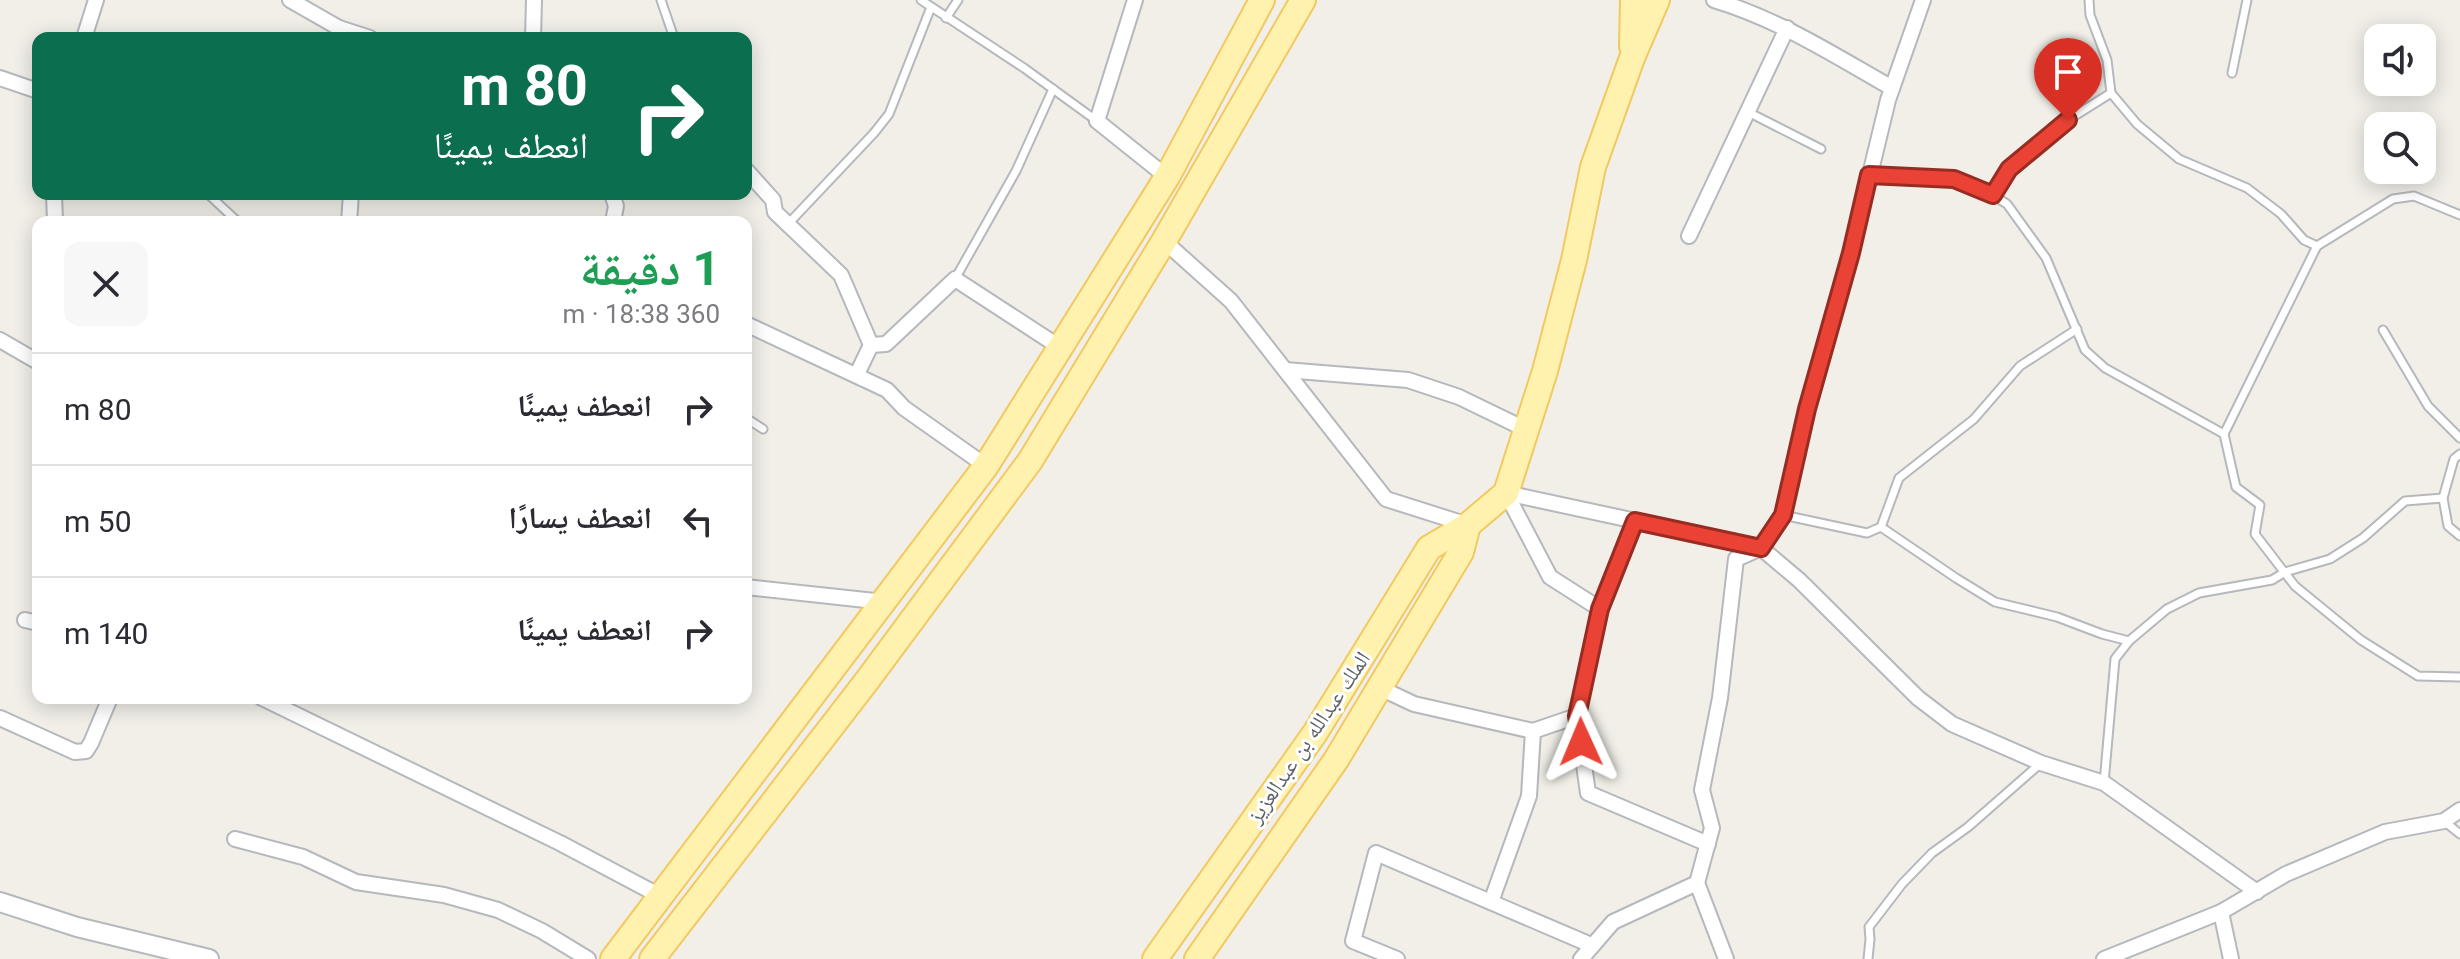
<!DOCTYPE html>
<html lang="ar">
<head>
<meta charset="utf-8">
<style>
	:root { --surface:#fff; --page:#f7f7f7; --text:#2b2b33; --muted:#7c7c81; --line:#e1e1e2 }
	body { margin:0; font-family:Roboto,"Noto Naskh Arabic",sans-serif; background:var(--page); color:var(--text); direction:rtl; height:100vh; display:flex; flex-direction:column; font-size:30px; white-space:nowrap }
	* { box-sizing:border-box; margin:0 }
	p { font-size:26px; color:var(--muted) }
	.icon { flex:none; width:44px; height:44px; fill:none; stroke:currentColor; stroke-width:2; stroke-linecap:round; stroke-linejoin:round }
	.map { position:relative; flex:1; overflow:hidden; direction:ltr }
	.panel { position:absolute; left:32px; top:216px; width:720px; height:488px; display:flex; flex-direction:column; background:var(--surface); border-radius:16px; box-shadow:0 4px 20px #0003; direction:rtl }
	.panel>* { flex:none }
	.top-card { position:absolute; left:32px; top:32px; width:720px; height:168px; border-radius:16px; box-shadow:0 4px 20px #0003; direction:rtl; background:#0b6e4f; color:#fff; overflow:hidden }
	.fabs { position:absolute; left:2364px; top:24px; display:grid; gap:16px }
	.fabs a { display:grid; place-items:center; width:72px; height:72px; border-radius:16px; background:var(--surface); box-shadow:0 4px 20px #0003; font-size:40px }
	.pin { position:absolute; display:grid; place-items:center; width:68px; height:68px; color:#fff; margin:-82px -34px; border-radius:50% 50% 50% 0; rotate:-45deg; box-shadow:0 0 8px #0007 }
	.pin .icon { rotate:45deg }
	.me { position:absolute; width:88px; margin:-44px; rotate:359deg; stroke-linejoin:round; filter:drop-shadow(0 0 6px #0008) }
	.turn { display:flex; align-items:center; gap:28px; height:168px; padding:0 32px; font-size:36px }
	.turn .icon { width:104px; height:104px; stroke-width:2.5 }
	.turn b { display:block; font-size:56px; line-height:68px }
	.round { display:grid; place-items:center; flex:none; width:84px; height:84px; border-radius:16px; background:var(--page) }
	.head { display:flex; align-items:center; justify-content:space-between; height:136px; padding:0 32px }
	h1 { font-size:48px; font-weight:700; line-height:60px; color:#1e9e55 }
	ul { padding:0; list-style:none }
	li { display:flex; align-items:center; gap:24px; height:112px; padding:0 32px; border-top:2px solid var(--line) }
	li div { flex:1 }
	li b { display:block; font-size:30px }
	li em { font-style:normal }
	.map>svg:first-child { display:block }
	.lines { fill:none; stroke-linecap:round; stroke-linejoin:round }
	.service-casing { stroke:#b5b8bc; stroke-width:11 }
	.minor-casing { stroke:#b5b8bc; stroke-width:18 }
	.tertiary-casing { stroke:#b5b8bc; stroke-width:22 }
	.primary-casing { stroke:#f2c960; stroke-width:28 }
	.service { stroke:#fff; stroke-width:7 }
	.minor { stroke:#fff; stroke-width:14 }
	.tertiary { stroke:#fff; stroke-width:18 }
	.primary { stroke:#fff2af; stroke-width:24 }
	.route-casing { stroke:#982c22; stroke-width:20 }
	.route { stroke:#ea4335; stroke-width:14 }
	.labels { text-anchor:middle; stroke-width:6; stroke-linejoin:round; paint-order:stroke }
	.street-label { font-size:22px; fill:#5f6368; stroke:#fff }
</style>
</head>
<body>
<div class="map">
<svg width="2460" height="959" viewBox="0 0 2460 959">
	<rect width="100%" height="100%" fill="#f1efe8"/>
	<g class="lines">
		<g class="service-casing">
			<g id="service">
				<path d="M 661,0 L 674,38"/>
				<path d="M 921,0 L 1024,68 L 1097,121"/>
				<path d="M 2089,0 L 2090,15 L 2107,60 L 2111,93 L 2137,124 L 2179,159 L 2247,188 L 2281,214 L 2304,240 L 2317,246 L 2224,434"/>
				<path d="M 946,18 L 958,0"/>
				<path d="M 2232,73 L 2247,0"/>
				<path d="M 1748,112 L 1821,149"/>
				<path d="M 1871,175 L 1954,179 L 1983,189 L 2007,204 L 2046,258 L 2085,350 L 2105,368 L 2224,434 L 2236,487 L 2260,505 L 2255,534 L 2295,586 L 2361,640 L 2418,676 L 2460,677"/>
				<path d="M 208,194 L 238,222"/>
				<path d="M 1993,195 L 2009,169 L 2068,120 L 2111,93"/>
				<path d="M 788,224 L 874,133 L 889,114 L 931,7"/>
				<path d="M 2317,246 L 2393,199 L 2414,196 L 2460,215"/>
				<path d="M 955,279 L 1016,171 L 1053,89"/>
				<path d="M 2383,330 L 2428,406 L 2460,438"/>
				<path d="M 746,418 L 763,429"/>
				<path d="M 2460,454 L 2454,459 L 2443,498 L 2448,526 L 2460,536"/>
				<path d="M 1783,515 L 1867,533 L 1881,527 L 1956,578 L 1995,602 L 2057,617 L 2102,634 L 2129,641"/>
				<path d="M 1881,527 L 1899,478 L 1974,419 L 2020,366 L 2077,329"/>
				<path d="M 2104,783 L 2115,659 L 2129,641 L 2167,609 L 2199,593 L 2272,580 L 2285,572 L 2330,559 L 2363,538 L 2405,501 L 2443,498"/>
				<path d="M 2444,821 L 2460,834"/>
				<path d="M 1868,959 L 1870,939 L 1869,927 L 1902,884 L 1932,853 L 1968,827 L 2041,763"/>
			</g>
		</g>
		<g class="minor-casing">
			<g id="minor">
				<path d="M 290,0 L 339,28 L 338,38"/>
				<path d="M 1135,0 L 1097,121 L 1167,177"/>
				<path d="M 1714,0 C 1778,19 1834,55 1892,88"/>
				<path d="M 339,28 L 370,38"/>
				<path d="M 84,38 L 96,0"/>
				<path d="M 533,38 L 534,0"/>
				<path d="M 0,78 L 38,91"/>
				<path d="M 746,170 L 773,200 L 775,212 L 841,275 L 871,345 L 857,374"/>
				<path d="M 54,194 L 55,222"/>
				<path d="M 612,194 L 616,206 L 613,222"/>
				<path d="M 349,222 L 351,194"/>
				<path d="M 1689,236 L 1787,28"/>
				<path d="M 1164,241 L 1231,301 L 1386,499 L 1468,525"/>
				<path d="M 746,324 L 887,390 L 904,408 L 986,466"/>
				<path d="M 0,340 L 38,362"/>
				<path d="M 871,345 L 886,344 L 955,279 L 1061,348"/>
				<path d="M 1285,370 L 1408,380 L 1459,397 L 1527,430"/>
				<path d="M 1506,493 L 1761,548 L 1799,580 L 1918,698 L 1952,724 L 2041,763 L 2104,783 L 2257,892"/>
				<path d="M 1506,493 L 1550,577 L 1600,609 L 1577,716 L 1588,793 L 1708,844"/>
				<path d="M 746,587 L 884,602"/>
				<path d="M 1600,609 L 1635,521"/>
				<path d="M 25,620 L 38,623"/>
				<path d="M 1380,688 L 1414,704 L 1533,731 L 1529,796 L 1491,902"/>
				<path d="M 262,698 L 560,843 L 660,896"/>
				<path d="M 0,718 L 75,752 L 86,751 L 91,743 L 110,698"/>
				<path d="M 1533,731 L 1577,716"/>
				<path d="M 235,839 L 303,857 L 356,882 L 444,895 L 498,910 L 542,931 L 588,959"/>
				<path d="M 1697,883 L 1712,828 L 1702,790 L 1720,698 L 1736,559 L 1761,548 L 1783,515 L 1807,409 L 1851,253 L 1888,100 L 1923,0"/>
				<path d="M 2221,912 L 2231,959"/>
				<path d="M 1397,959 L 1353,941 L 1376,853 L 1591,945"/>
				<path d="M 1581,959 L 1613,922 L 1697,883 L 1726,959"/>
				<path d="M 2104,959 L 2221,912 L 2286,874 L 2385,832 L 2444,821 L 2460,810"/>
			</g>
		</g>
		<g class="tertiary-casing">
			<path id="tertiary" d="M 0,902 L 77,927 L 209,959"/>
		</g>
		<g class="primary-casing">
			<g id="primary">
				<path d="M 1632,46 L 1633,0"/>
				<path d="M 613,959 L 986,466 L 1167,177 L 1262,0"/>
				<path d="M 652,959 L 866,682 L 1030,461 L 1164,241 L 1303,0"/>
				<path d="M 1155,959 L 1315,733 L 1429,548 L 1468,525 L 1506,493 L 1545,371 L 1574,260 L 1593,167 L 1632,58 L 1657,0"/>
				<path d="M 1197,959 L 1336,760 L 1461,552 L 1468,525"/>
			</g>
		</g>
		<use href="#service" class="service"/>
		<use href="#minor" class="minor"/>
		<use href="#tertiary" class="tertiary"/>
		<use href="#primary" class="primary"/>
	</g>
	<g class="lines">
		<g class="route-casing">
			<path id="route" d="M 1581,742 L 1577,716 L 1600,609 L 1635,521 L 1761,548 L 1783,515 L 1807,409 L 1851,253 L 1869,175 L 1954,179 L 1993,195 L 2009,169 L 2068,120"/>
		</g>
		<use href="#route" class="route"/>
	</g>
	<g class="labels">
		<g class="street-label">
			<text transform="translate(1308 737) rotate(-56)" y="8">الملك عبدالله بن عبدالعزيز</text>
		</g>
	</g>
</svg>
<div class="fabs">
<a><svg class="icon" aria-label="sound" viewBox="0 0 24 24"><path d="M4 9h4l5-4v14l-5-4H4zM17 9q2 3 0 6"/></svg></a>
<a><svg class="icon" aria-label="search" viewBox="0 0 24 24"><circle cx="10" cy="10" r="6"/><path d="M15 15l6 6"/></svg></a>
</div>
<div class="pin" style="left:2068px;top:120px;background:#d93025"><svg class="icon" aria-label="arrive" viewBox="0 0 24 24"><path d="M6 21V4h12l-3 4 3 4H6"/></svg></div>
<svg class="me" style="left:1581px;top:742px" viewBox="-20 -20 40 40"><path d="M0-17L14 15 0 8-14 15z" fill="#ea4335" stroke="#fff" stroke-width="4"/></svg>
<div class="top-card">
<div class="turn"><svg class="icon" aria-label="right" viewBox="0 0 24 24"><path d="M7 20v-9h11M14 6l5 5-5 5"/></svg><div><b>80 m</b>انعطف يمينًا</div></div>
</div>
<section class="panel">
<div class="head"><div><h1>1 دقيقة</h1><p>360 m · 18:38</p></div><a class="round"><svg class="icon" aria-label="close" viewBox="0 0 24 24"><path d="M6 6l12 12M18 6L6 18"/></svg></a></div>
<ul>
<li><svg class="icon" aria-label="right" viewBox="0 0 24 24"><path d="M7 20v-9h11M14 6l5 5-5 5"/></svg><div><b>انعطف يمينًا</b></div><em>80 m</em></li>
<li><svg class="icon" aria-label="left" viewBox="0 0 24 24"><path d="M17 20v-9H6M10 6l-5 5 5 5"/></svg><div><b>انعطف يسارًا</b></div><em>50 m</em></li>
<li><svg class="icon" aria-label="right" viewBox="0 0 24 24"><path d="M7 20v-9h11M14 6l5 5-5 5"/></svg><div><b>انعطف يمينًا</b></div><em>140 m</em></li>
</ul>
</section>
</div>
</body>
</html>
